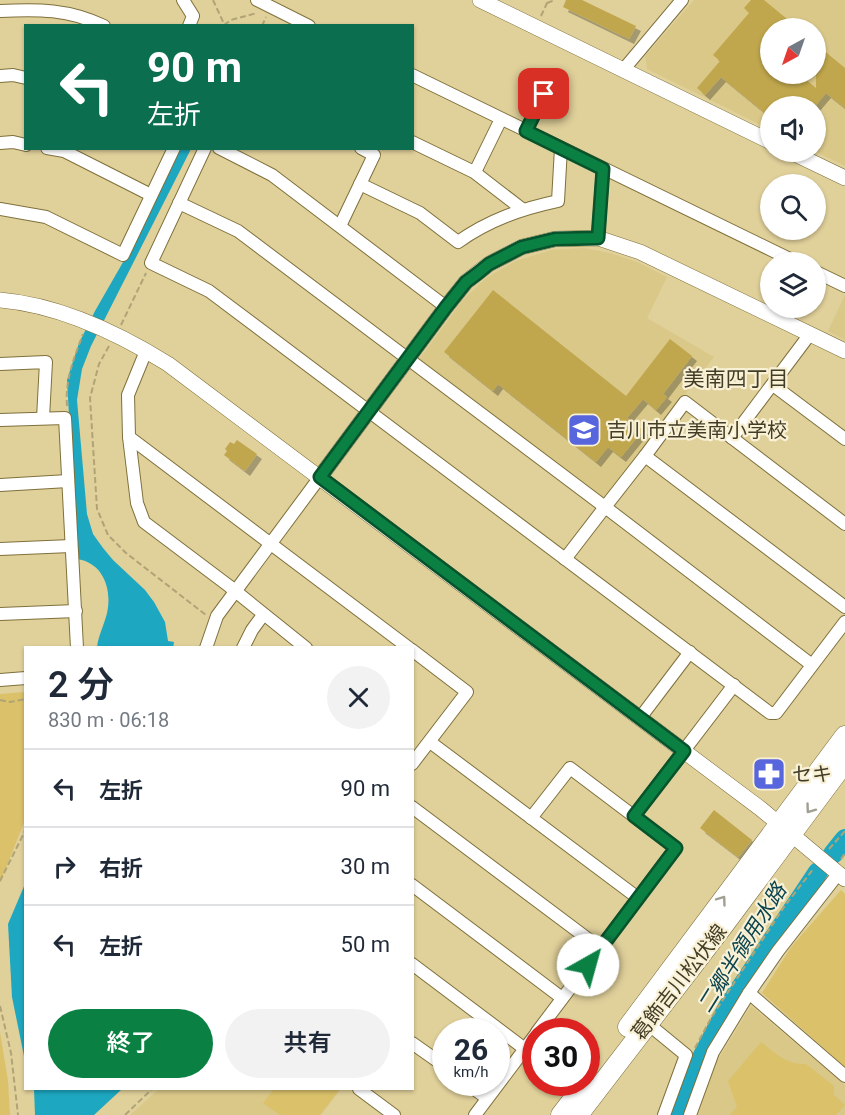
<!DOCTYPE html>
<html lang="ja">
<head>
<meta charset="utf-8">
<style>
	:root { --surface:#fff; --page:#f2f2f3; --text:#1f2937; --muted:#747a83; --line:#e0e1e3; --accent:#0b8043 }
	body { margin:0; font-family:Roboto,"Noto Sans JP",sans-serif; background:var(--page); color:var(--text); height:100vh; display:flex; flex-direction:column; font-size:22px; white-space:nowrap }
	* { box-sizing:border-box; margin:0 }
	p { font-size:20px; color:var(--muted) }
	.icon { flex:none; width:33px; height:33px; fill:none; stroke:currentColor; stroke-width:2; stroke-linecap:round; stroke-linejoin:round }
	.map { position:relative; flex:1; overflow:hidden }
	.sheet { position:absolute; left:24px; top:646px; width:390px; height:444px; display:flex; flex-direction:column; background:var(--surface); border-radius:0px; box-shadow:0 2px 4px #0004 }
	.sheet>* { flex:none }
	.banner { position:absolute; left:24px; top:24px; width:390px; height:126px; border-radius:0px; box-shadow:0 2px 4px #0004; background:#0b6e4f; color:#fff; overflow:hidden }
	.needle { width:39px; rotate:220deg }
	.buttons { position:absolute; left:760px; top:18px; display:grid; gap:12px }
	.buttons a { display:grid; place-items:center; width:66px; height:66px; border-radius:50%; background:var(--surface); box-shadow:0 2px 4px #0004; font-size:30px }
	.speed { position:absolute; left:432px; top:1018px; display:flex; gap:12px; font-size:30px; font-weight:700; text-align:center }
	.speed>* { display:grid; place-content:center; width:78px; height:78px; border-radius:50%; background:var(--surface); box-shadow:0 2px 4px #0004; line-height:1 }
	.speed small { font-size:15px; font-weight:400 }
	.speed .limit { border:9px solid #d22; background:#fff; color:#111 }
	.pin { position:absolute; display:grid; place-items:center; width:51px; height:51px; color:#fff; margin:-26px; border-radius:12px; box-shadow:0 3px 9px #0006 }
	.me { position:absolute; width:66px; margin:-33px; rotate:38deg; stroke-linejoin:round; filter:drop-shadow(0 0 4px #0008) }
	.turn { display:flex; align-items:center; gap:21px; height:126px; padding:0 24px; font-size:27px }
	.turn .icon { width:78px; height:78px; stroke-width:2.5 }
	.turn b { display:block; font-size:42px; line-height:51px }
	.round { display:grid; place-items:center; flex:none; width:63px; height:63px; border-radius:32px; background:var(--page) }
	.overview { display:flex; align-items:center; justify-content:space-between; height:102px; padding:0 24px }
	h1 { font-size:36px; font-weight:600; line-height:45px }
	.cta { display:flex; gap:12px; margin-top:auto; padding:12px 24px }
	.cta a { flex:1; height:69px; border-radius:36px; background:var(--accent); color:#fff; font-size:24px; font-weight:600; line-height:69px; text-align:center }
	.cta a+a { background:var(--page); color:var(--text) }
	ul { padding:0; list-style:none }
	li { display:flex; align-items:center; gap:18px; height:78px; padding:0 24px; border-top:2px solid var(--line) }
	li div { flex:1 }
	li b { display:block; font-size:22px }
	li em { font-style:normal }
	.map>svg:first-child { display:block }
	.built { fill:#dac889; fill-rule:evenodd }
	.green { fill:#dac16a }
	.water { fill:#1da7c0 }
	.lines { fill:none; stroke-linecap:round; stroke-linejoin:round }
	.river { stroke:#1da7c0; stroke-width:20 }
	.building { fill:#c0a74d; filter:url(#shadow) }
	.minor-casing { stroke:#7f703c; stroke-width:14 }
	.tertiary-casing { stroke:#7f703c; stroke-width:16 }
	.primary-casing { stroke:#7f703c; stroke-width:21 }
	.path { stroke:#b0a477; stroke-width:2; stroke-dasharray:6 3; stroke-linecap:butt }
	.minor { stroke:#fff; stroke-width:12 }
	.tertiary { stroke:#fff; stroke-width:15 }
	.primary { stroke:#fff; stroke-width:20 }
	.oneway { stroke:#a19e92 }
	.route-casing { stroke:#07532c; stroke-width:15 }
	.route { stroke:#0b8043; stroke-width:10 }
	.labels { text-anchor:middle; stroke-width:4.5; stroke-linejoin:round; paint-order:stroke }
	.poi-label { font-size:20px; fill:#433d26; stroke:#f9f1d6; text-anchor:start }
	.street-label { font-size:20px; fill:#433d26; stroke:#f9f1d6 }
	.neighbourhood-label { font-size:21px; fill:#433d26; stroke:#f9f1d6 }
	.water-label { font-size:21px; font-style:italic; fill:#0c444e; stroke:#f9f1d6 }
</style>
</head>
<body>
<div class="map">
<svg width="845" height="1115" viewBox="0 0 845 1115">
	<defs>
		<filter id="shadow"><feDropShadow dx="5" dy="5" stdDeviation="0" flood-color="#0004"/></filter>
	</defs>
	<rect width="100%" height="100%" fill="#e0d09a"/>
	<g class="built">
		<path d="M 694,0 L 845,0 L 845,166 L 816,152 L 816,106 L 771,106 L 771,130 L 647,69 L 645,56 ZM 771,28 L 816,28 L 816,74 L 771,74 Z"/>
		<path d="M 584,248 L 610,253 L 637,262 L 667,277 L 647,318 L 714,357 L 603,500 L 418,361 L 463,300 L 486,278 L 516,261 L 551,250 Z"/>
		<path d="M 845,295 L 845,340 L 828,331 Z"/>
		<path d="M 751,1006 L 845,1085 L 845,1115 L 696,1115 L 714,1066 Z"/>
		<path d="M 159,1089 L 341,1089 L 321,1115 L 130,1115 Z"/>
	</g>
	<g class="green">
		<path d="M 25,692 L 25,820 L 0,883 L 0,694 Z"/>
		<path d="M 841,890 L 845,894 L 845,1067 L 762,993 L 792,946 Z"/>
		<path d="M 0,1032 L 8,1081 L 10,1115 L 0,1115 Z"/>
		<path d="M 761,1042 C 775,1053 787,1065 806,1064 L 834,1086 L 834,1095 L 845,1105 L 836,1115 L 730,1115 L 737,1107 L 728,1081 Z"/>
		<path d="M 274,1089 L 338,1089 L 339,1090 L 320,1115 L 280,1115 L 263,1103 Z"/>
	</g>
	<g class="water">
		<path d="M 179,149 L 191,149 L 91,346 L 82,369 L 77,400 L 87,514 L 93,534 L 103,548 L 113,560 L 145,590 L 154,602 L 165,622 L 168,641 L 174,642 L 173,648 L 97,648 C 98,637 102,630 105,620 C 114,595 106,563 77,559 L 67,380 L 79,343 L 95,311 L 138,236 Z"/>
		<path d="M 25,884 L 25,1061 L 12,997 L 8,924 Z"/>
		<path d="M 34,1089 L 122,1089 L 94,1115 L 35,1115 Z"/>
	</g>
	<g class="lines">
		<g class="river">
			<path d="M 833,854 L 845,839"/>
			<path d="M 678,1115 L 695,1071 L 728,1007 L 818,872"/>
		</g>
	</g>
	<g class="building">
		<path d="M 566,0 L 582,0 L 636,26 L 629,39 L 563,7 Z"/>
		<path d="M 751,0 L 764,0 L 798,28 L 771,28 L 771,74 L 791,74 L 801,81 L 804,78 L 816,88 L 816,44 L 845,68 L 845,108 L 826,93 L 815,106 L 771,106 L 771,118 L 721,77 L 705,95 L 697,88 L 720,61 L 713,55 L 749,13 L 744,8 Z"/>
		<path d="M 493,290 L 626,396 L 670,339 L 692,356 L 663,394 L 667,397 L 656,410 L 643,399 L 627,418 L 643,430 L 621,457 L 608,447 L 596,462 L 498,384 L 493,391 L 444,352 Z"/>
		<path d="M 237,440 L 257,454 L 245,471 L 224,455 L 227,451 L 225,449 L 230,442 L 234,444 Z"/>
		<path d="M 714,810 L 752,840 L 738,857 L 700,828 Z"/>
	</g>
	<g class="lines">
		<g class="minor-casing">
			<g id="minor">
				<path d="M 183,0 L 193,16 L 189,26"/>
				<path d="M 257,0 L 309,26"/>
				<path d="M 0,11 C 38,9 69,9 104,26"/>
				<path d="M 624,69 L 682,0"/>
				<path d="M 412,75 L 796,262"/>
				<path d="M 0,76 L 13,75 L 26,78"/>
				<path d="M 526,131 L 544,94"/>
				<path d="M 412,142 L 474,172 L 522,209"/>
				<path d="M 0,143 L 13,142 L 26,145"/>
				<path d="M 47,148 L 64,151 L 151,195"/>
				<path d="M 205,148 L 151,263 L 209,291 L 770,713 L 776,713 L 845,622"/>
				<path d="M 219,148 L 272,175 L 446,307"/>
				<path d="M 475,172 L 501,119"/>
				<path d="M 360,184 L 420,213 L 458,242 C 489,220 521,209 558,201 L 561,148"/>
				<path d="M 179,203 L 238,231 L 605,507 L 645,456"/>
				<path d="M 0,209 L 46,217 L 123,255 L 174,148"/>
				<path d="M 340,226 L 374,155 L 361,148"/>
				<path d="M 598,238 L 603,169"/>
				<path d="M 816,272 L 845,286"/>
				<path d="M 146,351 L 128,395 L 129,437 L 137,503 L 144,522 L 229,586 L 306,648"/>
				<path d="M 0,364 L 46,362 L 43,418"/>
				<path d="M 773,385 L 845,439"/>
				<path d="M 0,420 L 65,418 L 77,648"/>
				<path d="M 129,437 L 409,648"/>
				<path d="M 732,438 L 810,334"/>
				<path d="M 0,485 L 68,481"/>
				<path d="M 845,524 L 685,402 L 645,456 L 845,607"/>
				<path d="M 0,549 L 71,546"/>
				<path d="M 565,559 L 605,507 L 812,665"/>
				<path d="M 0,614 L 76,611"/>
				<path d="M 206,648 L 217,616 L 320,477"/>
				<path d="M 243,648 L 252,630 L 263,615"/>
				<path d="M 412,650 L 467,692 L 412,764"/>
				<path d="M 0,680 L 26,678"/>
				<path d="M 640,718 L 690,652"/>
				<path d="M 430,742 L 638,898"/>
				<path d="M 412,807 L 600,948"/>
				<path d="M 634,816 L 734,685"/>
				<path d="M 531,818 L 570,768 L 676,848 L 537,1032"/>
				<path d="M 412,885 L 562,998"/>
				<path d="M 412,964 L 525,1049"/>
				<path d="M 749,993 L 845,1076"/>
				<path d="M 647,1023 L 686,1055 L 664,1115"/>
				<path d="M 412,1043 L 446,1067"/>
				<path d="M 466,1083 L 487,1098"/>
				<path d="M 359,1089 L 394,1115"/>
				<path d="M 475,1115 L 536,1034"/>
				<path d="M 690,1115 L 713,1052 L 749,993 L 778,951 L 838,874"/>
			</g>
		</g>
		<g class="tertiary-casing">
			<g id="tertiary">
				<path d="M 480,0 L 771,142"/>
				<path d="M 791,152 L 845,178"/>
				<path d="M 0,300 C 59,305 118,333 168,364 L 761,809 L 845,879"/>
				<path d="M 320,477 L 446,307 L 466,282 L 489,264 L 522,247 L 555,239 L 598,238 L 640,252 L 845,351"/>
			</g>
		</g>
		<g class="primary-casing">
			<g id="primary">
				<path d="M 628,1027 L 845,736"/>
				<path d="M 561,1115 L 581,1089"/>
				<path d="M 578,1115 L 717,934 L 845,762"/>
			</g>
		</g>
		<g class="path">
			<path d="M 213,0 L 225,26"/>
			<path d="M 547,3 L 555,0"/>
			<path d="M 541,16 L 547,3 L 546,0"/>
			<path d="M 224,25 L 231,20 L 257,13"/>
			<path d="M 262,26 L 266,17"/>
			<path d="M 121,325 L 146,273"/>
			<path d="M 109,346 L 99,364 L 90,398 L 97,509 L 108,535 L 126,553 L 206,615"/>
			<path d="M 67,406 C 65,379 74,358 83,334"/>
			<path d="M 0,700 L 10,702 L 26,699"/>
			<path d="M 829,849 L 845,831"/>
			<path d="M 841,859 L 845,853"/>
			<path d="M 0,881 L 26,829"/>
			<path d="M 0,1006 L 11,1053 L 18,1115"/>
			<path d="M 695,1048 L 711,1018 L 784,907 L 814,868"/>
			<path d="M 125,1115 L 152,1089"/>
		</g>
		<use href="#minor" class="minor"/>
		<use href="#tertiary" class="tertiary"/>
		<use href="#primary" class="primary"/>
	</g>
	<defs><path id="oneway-chevron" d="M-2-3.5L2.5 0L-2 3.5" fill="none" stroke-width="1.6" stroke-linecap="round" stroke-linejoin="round" transform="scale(1.5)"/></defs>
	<g class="oneway">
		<use href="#oneway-chevron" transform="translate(810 809) rotate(126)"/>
		<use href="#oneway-chevron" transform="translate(722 900) rotate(-54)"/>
	</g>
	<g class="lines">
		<g class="route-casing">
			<path id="route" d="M 544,94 L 526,131 L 603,169 L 598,238 L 555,239 L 522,247 L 489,264 L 478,273 L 466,282 L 446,307 L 320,477 L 684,751 L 634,816 L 676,848 L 588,965"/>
		</g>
		<use href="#route" class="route"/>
	</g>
	<defs>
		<g id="school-square" transform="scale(1.725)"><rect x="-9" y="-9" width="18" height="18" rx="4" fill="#5866dd" stroke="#f9f1d6"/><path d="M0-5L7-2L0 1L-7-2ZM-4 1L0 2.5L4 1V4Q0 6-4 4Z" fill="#fff"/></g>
		<g id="pharmacy-square" transform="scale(1.725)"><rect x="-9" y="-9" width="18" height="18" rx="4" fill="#5866dd" stroke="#f9f1d6"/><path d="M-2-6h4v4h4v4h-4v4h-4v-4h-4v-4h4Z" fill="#fff"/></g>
	</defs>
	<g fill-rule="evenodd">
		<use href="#school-square" x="584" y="430"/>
		<use href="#pharmacy-square" x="769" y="774"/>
	</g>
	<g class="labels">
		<g class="poi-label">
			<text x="607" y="437">吉川市立美南小学校</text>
			<text x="792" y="781">セキ</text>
		</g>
		<g class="street-label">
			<text transform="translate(679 982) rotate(-52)" y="7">葛飾吉川松伏線</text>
		</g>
		<g class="neighbourhood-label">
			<text x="736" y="386">美南四丁目</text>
		</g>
		<g class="water-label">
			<text transform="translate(742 948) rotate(-58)" y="7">二郷半領用水路</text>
		</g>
	</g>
</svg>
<div class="buttons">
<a><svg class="needle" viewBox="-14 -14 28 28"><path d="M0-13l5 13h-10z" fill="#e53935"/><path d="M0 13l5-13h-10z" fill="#747a83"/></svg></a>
<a><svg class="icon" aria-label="sound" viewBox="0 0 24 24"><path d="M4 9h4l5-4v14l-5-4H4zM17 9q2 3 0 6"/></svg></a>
<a><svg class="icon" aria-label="search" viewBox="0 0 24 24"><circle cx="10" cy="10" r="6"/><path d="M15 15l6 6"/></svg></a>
<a><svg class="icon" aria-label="layers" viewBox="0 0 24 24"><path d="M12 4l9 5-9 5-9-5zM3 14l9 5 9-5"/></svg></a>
</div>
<div class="speed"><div>26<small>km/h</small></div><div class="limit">30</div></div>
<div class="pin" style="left:544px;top:94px;background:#d93025"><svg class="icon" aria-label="arrive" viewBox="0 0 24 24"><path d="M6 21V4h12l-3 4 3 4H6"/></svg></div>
<svg class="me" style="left:588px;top:965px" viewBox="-20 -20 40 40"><circle r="19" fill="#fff"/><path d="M0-13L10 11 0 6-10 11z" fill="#0b8043"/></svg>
<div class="banner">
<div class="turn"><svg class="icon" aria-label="left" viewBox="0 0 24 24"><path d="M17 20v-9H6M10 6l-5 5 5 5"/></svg><div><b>90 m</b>左折</div></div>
</div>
<section class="sheet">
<div class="overview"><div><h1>2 分</h1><p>830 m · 06:18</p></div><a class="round"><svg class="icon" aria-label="close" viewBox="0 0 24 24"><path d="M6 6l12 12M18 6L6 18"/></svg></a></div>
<ul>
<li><svg class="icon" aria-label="left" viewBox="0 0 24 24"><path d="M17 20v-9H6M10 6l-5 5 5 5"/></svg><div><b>左折</b></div><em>90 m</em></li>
<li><svg class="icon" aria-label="right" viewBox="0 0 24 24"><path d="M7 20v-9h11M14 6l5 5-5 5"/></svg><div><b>右折</b></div><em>30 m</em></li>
<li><svg class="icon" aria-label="left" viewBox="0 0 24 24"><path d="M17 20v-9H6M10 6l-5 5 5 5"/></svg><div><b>左折</b></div><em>50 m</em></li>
</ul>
<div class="cta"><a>終了</a><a>共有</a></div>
</section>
</div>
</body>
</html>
